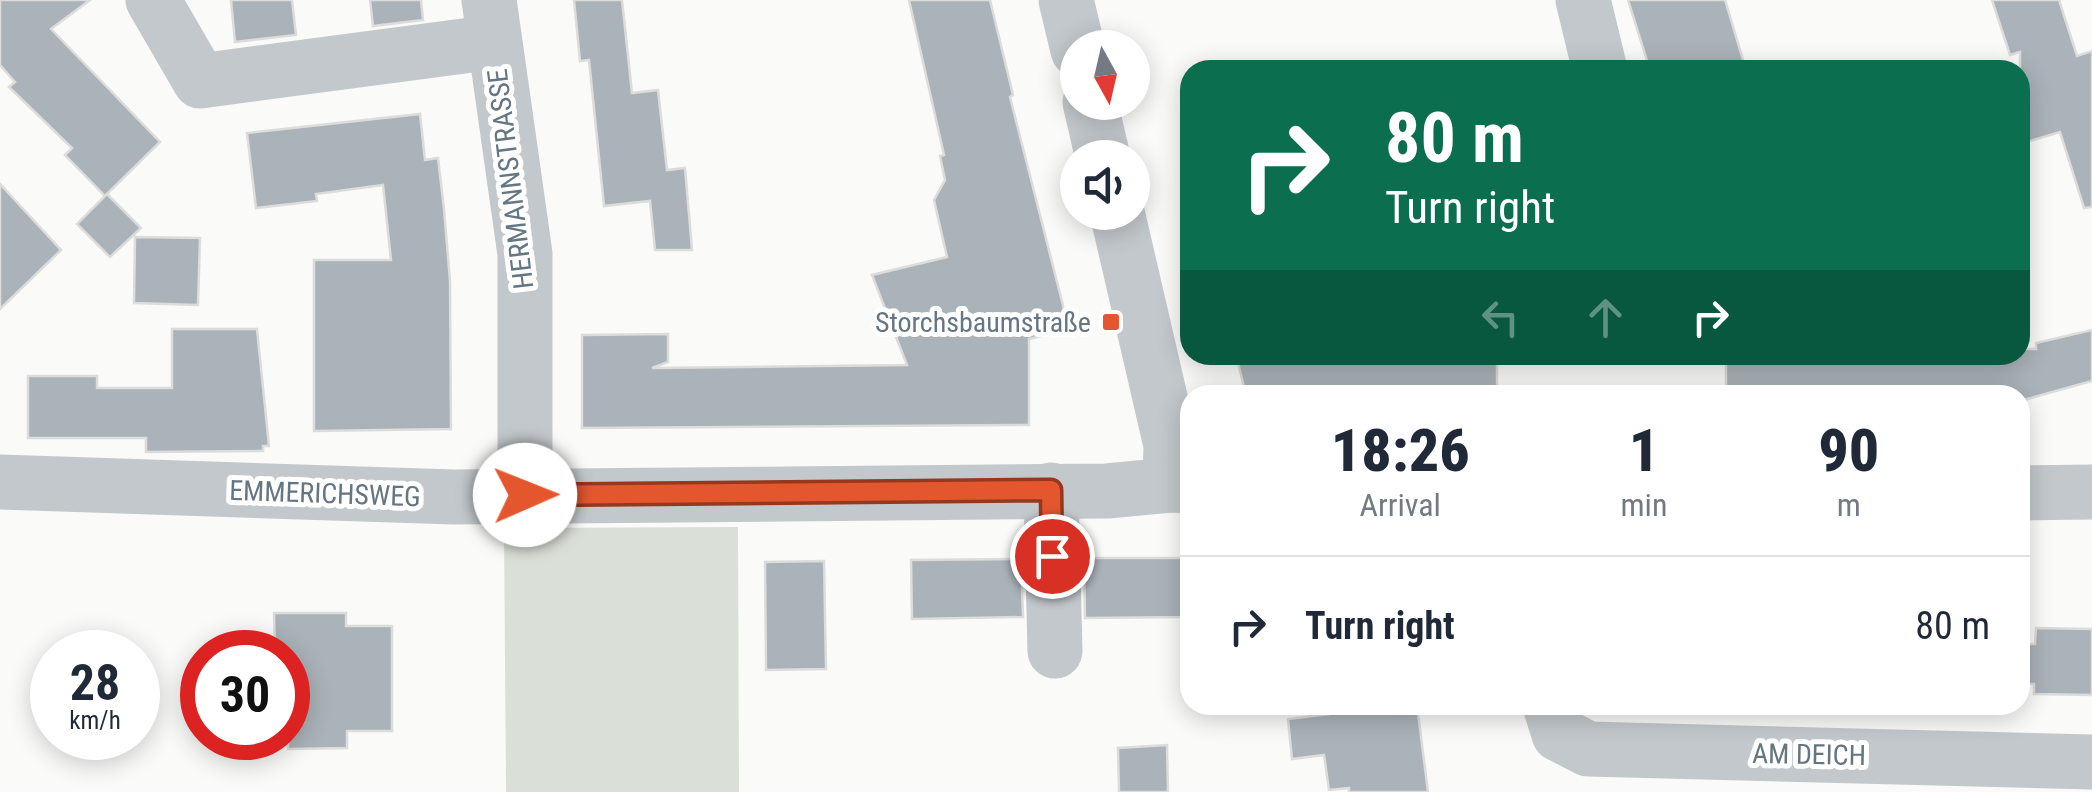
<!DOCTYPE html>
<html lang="en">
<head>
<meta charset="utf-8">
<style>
	:root { --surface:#fff; --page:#f2f2f3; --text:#1f2937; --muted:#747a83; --line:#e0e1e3 }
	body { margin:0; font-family:"Roboto Condensed",sans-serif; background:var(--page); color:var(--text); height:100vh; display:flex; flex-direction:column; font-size:38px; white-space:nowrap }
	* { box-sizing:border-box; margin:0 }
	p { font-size:32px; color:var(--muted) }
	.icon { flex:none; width:55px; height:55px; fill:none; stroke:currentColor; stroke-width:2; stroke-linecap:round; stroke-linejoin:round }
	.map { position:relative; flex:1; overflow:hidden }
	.side { position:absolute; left:1180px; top:385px; width:850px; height:330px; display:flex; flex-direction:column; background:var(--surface); border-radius:30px; box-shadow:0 5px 25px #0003 }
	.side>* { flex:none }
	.hud { position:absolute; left:1180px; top:60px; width:850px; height:305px; border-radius:30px; box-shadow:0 5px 25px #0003; background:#0b6e4f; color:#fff; overflow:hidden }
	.needle { width:65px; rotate:172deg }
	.fabs { position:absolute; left:1060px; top:30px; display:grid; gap:20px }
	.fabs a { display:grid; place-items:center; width:90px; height:90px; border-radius:50%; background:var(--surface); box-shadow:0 5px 25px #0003; font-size:50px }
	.speed { position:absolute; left:30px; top:630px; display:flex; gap:20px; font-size:50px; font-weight:700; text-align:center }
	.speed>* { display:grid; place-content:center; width:130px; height:130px; border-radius:50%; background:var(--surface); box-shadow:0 5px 25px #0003; line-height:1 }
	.speed small { font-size:25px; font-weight:400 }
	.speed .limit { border:15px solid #d22; background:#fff; color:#111 }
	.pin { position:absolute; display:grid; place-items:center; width:85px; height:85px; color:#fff; margin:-42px; border:5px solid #fff; border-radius:50%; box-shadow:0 2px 10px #0007 }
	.me { position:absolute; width:110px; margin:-55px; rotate:89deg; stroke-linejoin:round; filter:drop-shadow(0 0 8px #0008) }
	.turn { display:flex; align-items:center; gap:35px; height:210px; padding:0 40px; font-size:45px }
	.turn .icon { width:130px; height:130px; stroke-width:2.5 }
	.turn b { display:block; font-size:70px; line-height:85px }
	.lanes { display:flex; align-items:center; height:95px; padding:0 40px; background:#0003; justify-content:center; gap:50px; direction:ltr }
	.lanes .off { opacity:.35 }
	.eta { display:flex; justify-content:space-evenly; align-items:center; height:170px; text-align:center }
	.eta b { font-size:60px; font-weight:800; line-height:70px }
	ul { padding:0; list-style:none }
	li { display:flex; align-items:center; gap:30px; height:140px; padding:0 40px; border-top:2px solid var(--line) }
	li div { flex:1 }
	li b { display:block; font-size:38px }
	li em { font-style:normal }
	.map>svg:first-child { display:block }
	.green { fill:#dadfd7 }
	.building { fill:#aab3b9; stroke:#dcdcda; stroke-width:2.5 }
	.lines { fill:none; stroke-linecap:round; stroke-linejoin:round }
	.minor { stroke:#c3c8cc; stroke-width:55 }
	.route-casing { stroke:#94391e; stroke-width:25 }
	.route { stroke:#e4572e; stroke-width:18 }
	.poi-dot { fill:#e4572e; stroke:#fff; stroke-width:4 }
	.labels { text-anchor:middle; stroke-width:10; stroke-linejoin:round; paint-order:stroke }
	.street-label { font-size:28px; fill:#657683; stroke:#fff }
	.poi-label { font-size:28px; fill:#657683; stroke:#fff; text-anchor:end }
</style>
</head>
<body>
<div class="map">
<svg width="2092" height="792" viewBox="0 0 2092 792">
	<rect width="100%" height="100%" fill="#fafaf8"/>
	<path class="green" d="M 738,527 L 739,792 L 506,792 L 504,528 Z"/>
	<g class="building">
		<path d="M 0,0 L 90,0 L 51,29 L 160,142 L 105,196 L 65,155 L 72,148 L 9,87 L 15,82 L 0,65 Z"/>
		<path d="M 231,0 L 292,0 L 296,35 L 235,42 Z"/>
		<path d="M 370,0 L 421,0 L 423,20 L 373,26 Z"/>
		<path d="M 574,0 L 622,0 L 632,93 L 658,90 L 667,170 L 685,168 L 692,250 L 655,250 L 650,201 L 604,206 L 589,60 L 580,61 Z"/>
		<path d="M 909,0 L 990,0 L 1013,95 L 1010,97 L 1069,329 L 1029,339 L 1029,425 L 582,428 L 582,335 L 668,334 L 668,362 L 652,368 L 907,365 L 872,275 L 947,257 L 934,200 L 945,180 L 940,156 L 944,155 Z"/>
		<path d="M 1628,0 L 1725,0 L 1746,70 L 1650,70 Z"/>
		<path d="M 1992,0 L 2059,0 L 2077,56 L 2092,51 L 2092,207 L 2084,208 L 2060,132 L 2020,144 L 2020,52 L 2010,55 Z"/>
		<path d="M 420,114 L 425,160 L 438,158 L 444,209 L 450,281 L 451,429 L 314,431 L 314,260 L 391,260 L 383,185 L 316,194 L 317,201 L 256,208 L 247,133 Z"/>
		<path d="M 0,184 L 61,250 L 0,309 Z"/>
		<path d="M 107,194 L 141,228 L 110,257 L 77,224 Z"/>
		<path d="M 135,237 L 200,238 L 198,305 L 134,303 Z"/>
		<path d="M 172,329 L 257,329 L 269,446 L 263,446 L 263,451 L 146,452 L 146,438 L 28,438 L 28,376 L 97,376 L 97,388 L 172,388 Z"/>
		<path d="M 2092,330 L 2092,381 L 2020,401 L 2020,395 L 1726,395 L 1726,355 L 2020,355 L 2020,349 L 2036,349 L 2036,343 Z"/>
		<path d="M 1236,355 L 1497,355 L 1497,395 L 1246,395 Z"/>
		<path d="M 1084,558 L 1188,558 L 1188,617 L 1085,618 Z"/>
		<path d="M 1021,559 L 1023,617 L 912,619 L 911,560 Z"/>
		<path d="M 824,561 L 826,669 L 766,670 L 765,562 Z"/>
		<path d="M 274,613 L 346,613 L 346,626 L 392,626 L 392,731 L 347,731 L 347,748 L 288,749 L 288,652 L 275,652 Z"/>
		<path d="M 2036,628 L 2092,629 L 2092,695 L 2034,694 L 2034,684 L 2020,684 L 2020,644 L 2035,644 Z"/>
		<path d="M 1354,705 L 1417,705 L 1428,792 L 1349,792 L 1349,788 L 1329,790 L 1324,755 L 1292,759 L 1288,719 L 1355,711 Z"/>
		<path d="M 1167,745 L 1168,792 L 1119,792 L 1118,748 Z"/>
	</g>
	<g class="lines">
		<g class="minor">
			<path d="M 153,0 L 200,81 L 494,42"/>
			<path d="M 489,0 L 525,254 L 525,495"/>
			<path d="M 1066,0 L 1078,50"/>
			<path d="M 1583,0 L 1600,70"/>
			<path d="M 1090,102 L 1103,158"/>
			<path d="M 1117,212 L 1171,445 L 1170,485"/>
			<path d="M 0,482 L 454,497 L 1107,491 L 1170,485 L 1190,486"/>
			<path d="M 1051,490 L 1055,651"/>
			<path d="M 2020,493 L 2092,492"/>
			<path d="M 1550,705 L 1559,734 L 1588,749 L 2092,762"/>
		</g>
	</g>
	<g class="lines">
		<g class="route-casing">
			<path id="route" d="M 525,495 L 1051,490 L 1052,556"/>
		</g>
		<use href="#route" class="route"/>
	</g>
	<rect class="poi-dot" x="1101" y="312" width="20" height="20" rx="5"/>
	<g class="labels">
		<g class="street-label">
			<text transform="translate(510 179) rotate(-97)" y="10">HERMANNSTRASSE</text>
			<text transform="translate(325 493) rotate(2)" y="10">EMMERICHSWEG</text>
			<text transform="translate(1809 754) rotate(1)" y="10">AM DEICH</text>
		</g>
		<g class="poi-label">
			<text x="1091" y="332">Storchsbaumstraße</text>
		</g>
	</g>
</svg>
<div class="fabs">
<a><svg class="needle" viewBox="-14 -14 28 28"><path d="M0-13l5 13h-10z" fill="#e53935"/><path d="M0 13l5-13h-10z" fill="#747a83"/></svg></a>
<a><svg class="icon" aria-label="sound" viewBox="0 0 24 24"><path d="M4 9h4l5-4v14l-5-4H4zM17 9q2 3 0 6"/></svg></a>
</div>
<div class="speed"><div>28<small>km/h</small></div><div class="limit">30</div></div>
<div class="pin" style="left:1052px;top:556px;background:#d93025"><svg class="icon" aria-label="arrive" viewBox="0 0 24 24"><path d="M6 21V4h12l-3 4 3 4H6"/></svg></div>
<svg class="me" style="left:525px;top:495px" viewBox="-20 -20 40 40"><circle r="19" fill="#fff"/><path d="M0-13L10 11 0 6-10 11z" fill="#e4572e"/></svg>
<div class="hud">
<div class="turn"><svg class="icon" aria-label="right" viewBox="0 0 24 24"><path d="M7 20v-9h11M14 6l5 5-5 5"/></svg><div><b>80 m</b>Turn right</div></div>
<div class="lanes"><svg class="icon off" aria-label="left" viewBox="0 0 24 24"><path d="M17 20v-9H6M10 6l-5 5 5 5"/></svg><svg class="icon off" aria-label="ahead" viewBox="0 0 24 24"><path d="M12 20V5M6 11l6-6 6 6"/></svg><svg class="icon" aria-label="right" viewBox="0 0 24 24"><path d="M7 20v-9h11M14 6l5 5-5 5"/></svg></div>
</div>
<section class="side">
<div class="eta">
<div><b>18:26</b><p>Arrival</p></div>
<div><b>1</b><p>min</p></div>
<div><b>90</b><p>m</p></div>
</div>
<ul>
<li><svg class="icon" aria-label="right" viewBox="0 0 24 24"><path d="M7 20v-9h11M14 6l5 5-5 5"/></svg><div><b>Turn right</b></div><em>80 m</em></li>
</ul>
</section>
</div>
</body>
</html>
